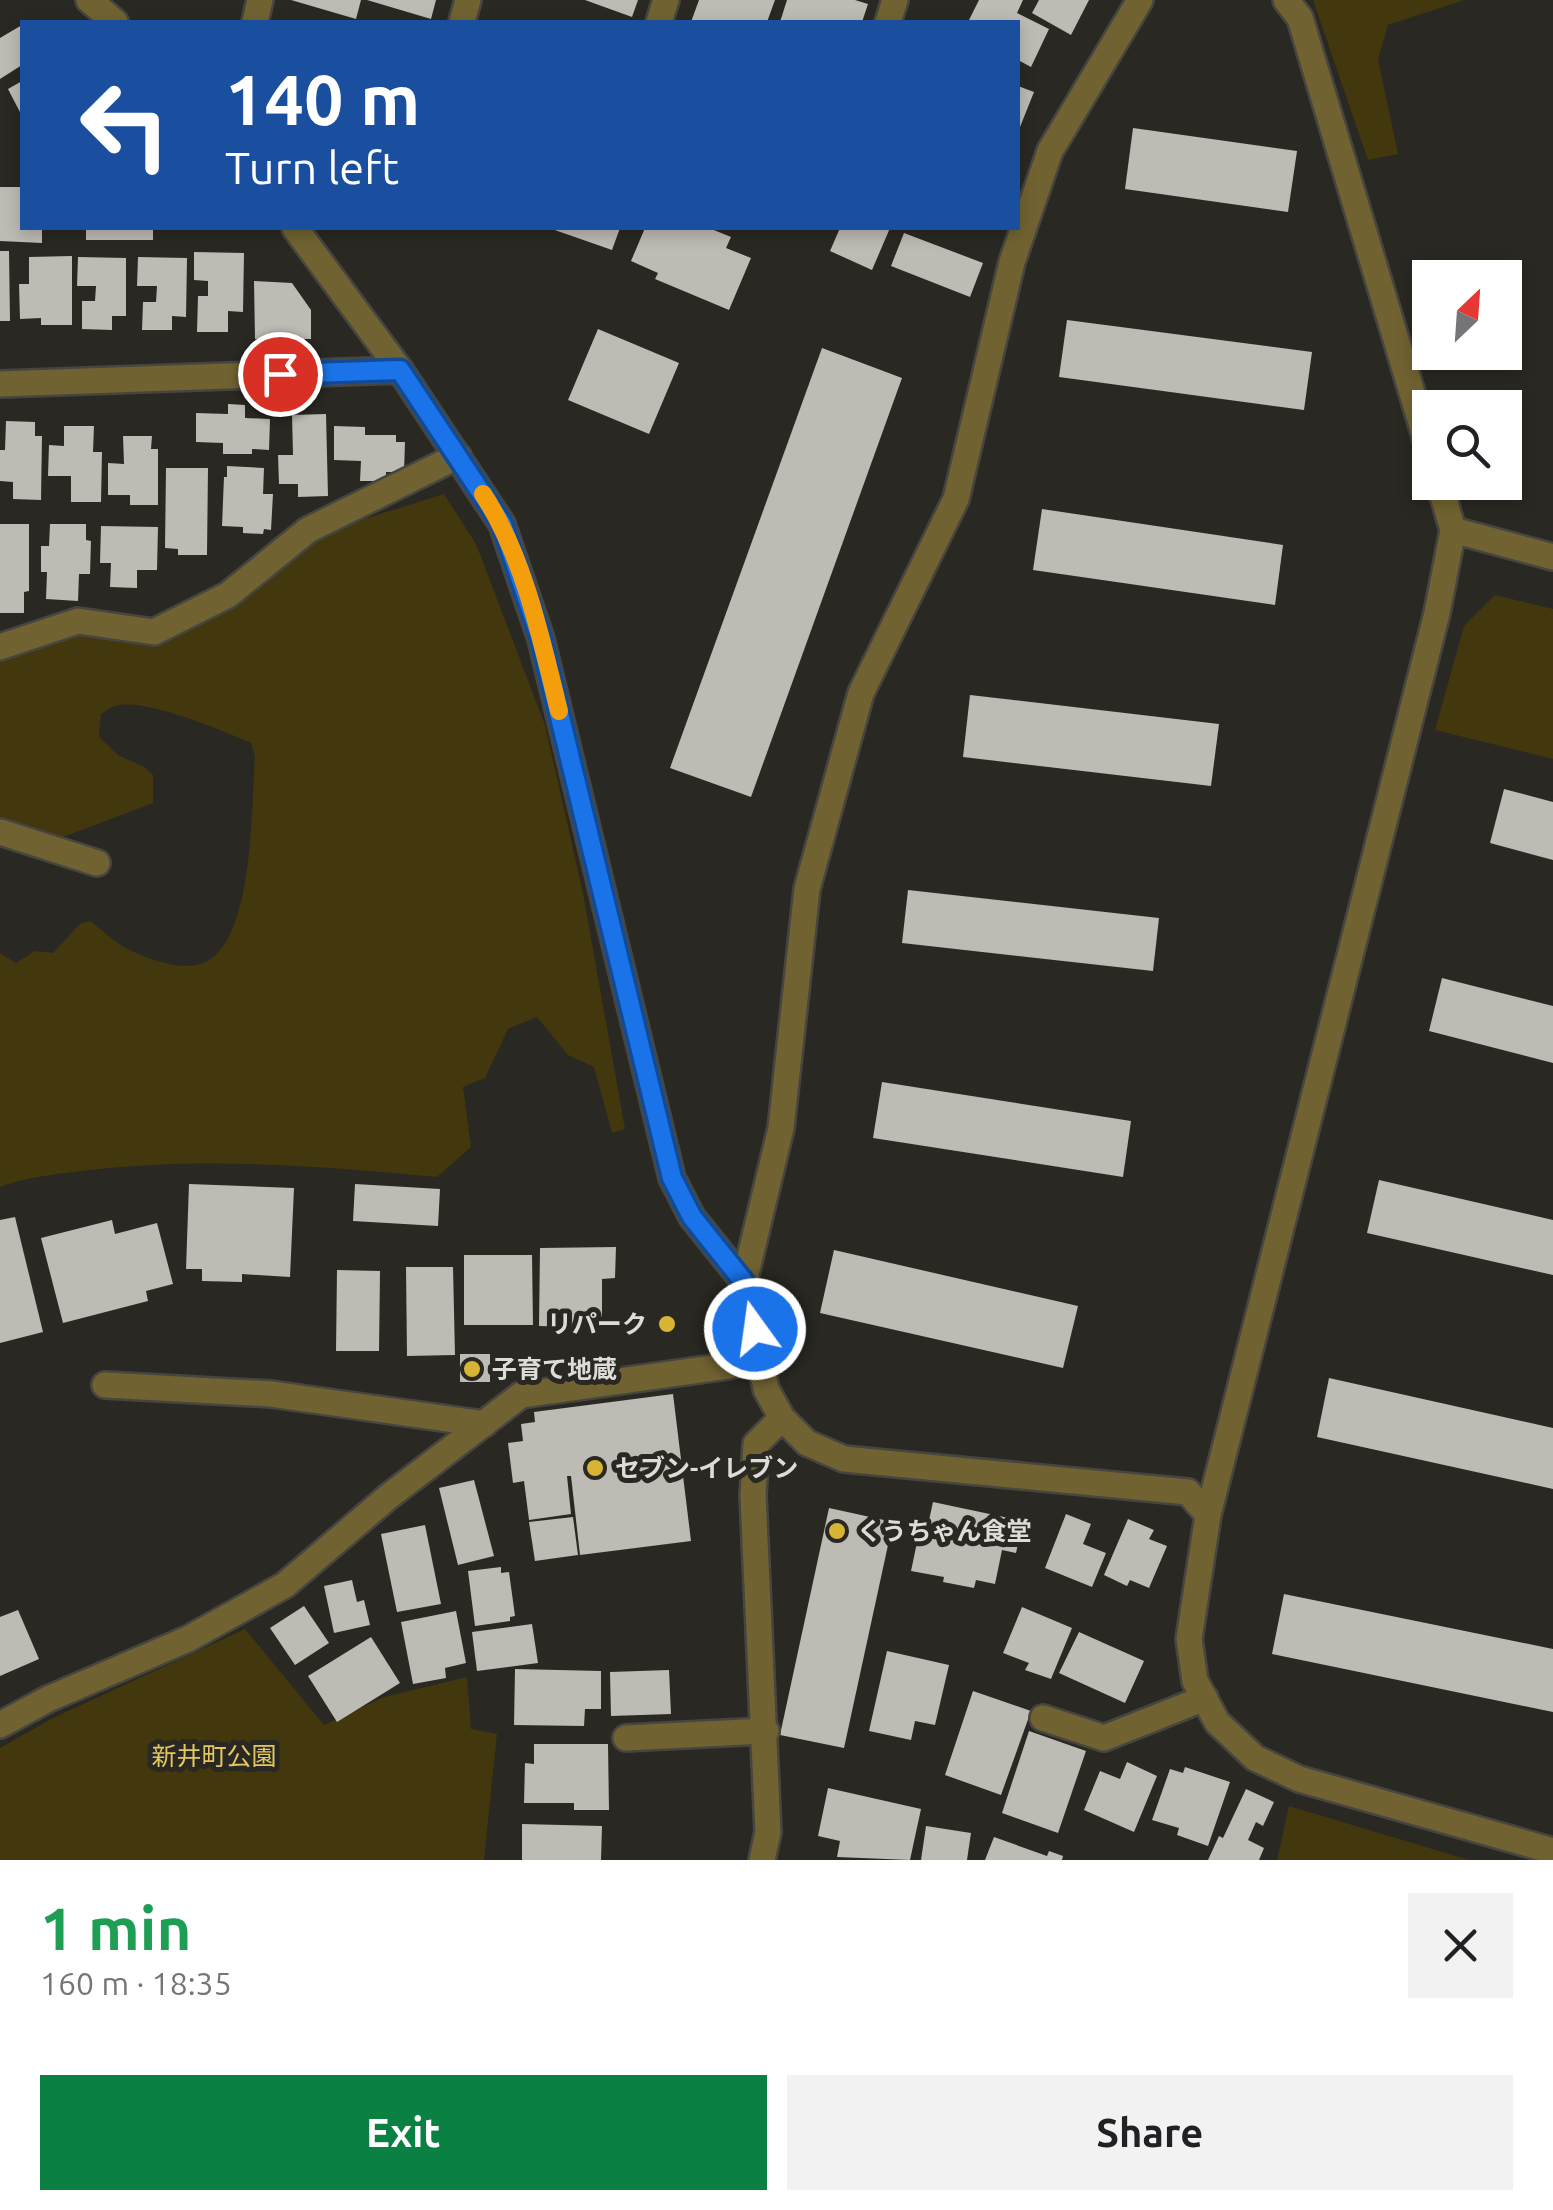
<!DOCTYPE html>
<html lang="en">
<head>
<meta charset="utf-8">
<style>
	:root { --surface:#fff; --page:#f2f2f2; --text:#202124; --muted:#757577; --accent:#0b8043 }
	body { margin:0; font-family:Ubuntu,"Noto Sans JP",sans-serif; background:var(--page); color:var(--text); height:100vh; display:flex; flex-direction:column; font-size:38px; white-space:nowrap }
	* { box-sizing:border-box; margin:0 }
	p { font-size:32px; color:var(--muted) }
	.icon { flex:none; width:55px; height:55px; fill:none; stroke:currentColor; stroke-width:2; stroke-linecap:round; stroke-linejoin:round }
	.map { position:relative; height:1860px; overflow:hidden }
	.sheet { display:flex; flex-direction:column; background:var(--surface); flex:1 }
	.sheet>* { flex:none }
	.top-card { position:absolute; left:20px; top:20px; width:1000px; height:210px; border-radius:0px; box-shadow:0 5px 15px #0003; background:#1a4fa0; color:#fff; overflow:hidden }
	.needle { width:65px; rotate:25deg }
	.controls { position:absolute; left:1412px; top:260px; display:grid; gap:20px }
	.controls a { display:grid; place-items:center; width:110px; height:110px; border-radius:0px; background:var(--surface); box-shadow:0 5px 15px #0003; font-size:50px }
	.pin { position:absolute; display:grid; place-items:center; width:85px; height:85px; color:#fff; margin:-42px; border:5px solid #fff; border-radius:50%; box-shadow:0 2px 10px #0007 }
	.me { position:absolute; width:110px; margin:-55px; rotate:346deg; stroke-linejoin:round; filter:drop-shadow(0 0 8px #0008) }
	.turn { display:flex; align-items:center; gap:35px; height:210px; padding:0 40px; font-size:45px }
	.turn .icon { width:130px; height:130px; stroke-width:2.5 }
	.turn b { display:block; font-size:70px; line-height:85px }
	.round { display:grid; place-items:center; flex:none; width:105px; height:105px; border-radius:0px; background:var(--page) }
	.overview { display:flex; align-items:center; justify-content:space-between; height:170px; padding:0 40px }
	h1 { font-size:60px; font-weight:700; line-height:75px; color:#1e9e55 }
	.cta { display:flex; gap:20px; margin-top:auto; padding:20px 40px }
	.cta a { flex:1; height:115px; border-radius:0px; background:var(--accent); color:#fff; font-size:40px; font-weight:700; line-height:115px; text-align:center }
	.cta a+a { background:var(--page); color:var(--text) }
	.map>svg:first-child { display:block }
	.green { fill:#42370d }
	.building { fill:#bdbbb3 }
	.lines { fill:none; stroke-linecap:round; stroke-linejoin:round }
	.minor-casing { stroke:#47453f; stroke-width:30 }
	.minor { stroke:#716331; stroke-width:25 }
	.route-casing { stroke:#114b97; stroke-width:25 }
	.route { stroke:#1a73e8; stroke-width:18 }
	.slow { stroke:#f59e0b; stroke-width:18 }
	.poi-dot { fill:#d6b534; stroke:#2a2822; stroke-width:4 }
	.labels { text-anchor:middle; stroke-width:10; stroke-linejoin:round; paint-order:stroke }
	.poi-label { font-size:25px; font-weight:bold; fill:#dddcd8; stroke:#2a2822; text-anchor:start }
	.park-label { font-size:25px; fill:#e4c75f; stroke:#2a2822 }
</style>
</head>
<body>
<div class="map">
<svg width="1553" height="1860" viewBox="0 0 1553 1860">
	<rect width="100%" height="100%" fill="#2a2822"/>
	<g class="green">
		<path d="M 1313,0 L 1464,0 L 1388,25 L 1378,59 L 1398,154 L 1368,160 Z"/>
		<path d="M 444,494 L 476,544 L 545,725 L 583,893 L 625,1129 L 612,1133 L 594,1067 L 568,1055 L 537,1017 L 508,1029 L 485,1078 L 463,1087 L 471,1147 L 437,1177 C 323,1166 205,1157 90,1170 C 59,1174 29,1176 0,1187 L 0,953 L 16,963 L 35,951 L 53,953 L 80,924 L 90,921 C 104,931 118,946 134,952 C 153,961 181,970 201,964 C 255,947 251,803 255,756 L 251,743 C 223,731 144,697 115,706 C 110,707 106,711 101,714 L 99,737 L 118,755 L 144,767 L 153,775 L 153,803 L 58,839 L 0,827 L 0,656 L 76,634 L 155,640 L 313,535 Z"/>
		<path d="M 1495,595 L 1553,609 L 1553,759 L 1435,730 L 1464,626 Z"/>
		<path d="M 245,1629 L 324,1725 L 384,1697 L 467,1677 L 471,1729 L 497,1734 L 484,1860 L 0,1860 L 0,1748 L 51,1719 Z"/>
		<path d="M 1289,1806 L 1469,1860 L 1277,1860 Z"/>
	</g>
	<g class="building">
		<path d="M 291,0 L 361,0 L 356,19 Z"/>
		<path d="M 367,0 L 436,0 L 431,19 Z"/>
		<path d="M 585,0 L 638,0 L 632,17 Z"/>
		<path d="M 699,0 L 775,0 L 767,22 L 691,22 Z"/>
		<path d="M 787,0 L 855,0 L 868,4 L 862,22 L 780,22 Z"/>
		<path d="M 979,0 L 1023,0 L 1017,13 L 1049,29 L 1031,67 L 1018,60 L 1018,22 L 968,22 Z"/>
		<path d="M 1039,0 L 1089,0 L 1071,35 L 1032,13 Z"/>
		<path d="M 22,25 L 22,65 L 0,79 L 0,38 Z"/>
		<path d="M 22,81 L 22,116 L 8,89 Z"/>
		<path d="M 1018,86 L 1034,92 L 1018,132 Z"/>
		<path d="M 1133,128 L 1297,151 L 1288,212 L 1125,189 Z"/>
		<path d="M 0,187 L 22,187 L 22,228 L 42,228 L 42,243 L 0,241 Z"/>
		<rect x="86" y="228" width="67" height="12"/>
		<path d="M 549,228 L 620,228 L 612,250 Z"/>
		<path d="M 645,228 L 709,228 L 731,237 L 726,248 L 751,258 L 729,310 L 655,279 L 658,273 L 631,261 Z"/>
		<path d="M 840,228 L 890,228 L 872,270 L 830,251 Z"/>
		<path d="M 904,233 L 983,263 L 970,297 L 891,266 Z"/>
		<path d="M 0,251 L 9,251 L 10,321 L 0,321 Z"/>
		<path d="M 194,252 L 244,253 L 243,312 L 228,311 L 228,332 L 197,332 L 198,296 L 208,296 L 208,281 L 194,280 Z"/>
		<path d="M 72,256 L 72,325 L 41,325 L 41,318 L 20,319 L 19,284 L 29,284 L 29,257 Z"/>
		<path d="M 78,257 L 126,258 L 126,316 L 112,316 L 112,330 L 82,329 L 82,301 L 95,301 L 96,286 L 77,286 Z"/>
		<path d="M 138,257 L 187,258 L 186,317 L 172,316 L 172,330 L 142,330 L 143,302 L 156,302 L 157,286 L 137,286 Z"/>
		<path d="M 254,281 L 292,283 L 311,310 L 311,339 L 255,339 Z"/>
		<path d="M 1067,320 L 1312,352 L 1304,410 L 1059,377 Z"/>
		<path d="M 598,329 L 679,363 L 649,434 L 568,400 Z"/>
		<path d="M 822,348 L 902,378 L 751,797 L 670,768 Z"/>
		<path d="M 228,404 L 245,405 L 245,418 L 270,419 L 269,450 L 252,449 L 252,454 L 223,454 L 223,443 L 196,442 L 196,413 L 228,414 Z"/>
		<path d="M 326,414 L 328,496 L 298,497 L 298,484 L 279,484 L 278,455 L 293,455 L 292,415 Z"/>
		<path d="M 6,421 L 35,422 L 35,436 L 42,436 L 41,500 L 13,499 L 13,482 L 0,481 L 0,450 L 5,450 Z"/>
		<path d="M 64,426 L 94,426 L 93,452 L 102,452 L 101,502 L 71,502 L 71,476 L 48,476 L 49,445 L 64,446 Z"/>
		<path d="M 334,426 L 365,427 L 365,435 L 396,435 L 396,442 L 405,442 L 404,472 L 386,472 L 386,481 L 360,481 L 361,461 L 334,460 Z"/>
		<path d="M 123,436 L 152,436 L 151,449 L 158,449 L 158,505 L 130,505 L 130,495 L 108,495 L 108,463 L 124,464 Z"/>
		<path d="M 227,466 L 264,468 L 263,494 L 273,494 L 271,530 L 264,529 L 263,534 L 243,533 L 243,527 L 222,526 L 224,477 L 227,477 Z"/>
		<path d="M 166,468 L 208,468 L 207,555 L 178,555 L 178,549 L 165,548 Z"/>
		<path d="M 1042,509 L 1283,545 L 1275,605 L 1033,570 Z"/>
		<path d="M 0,524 L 29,524 L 29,591 L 24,592 L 24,613 L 0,613 Z"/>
		<path d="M 50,524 L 86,524 L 86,540 L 91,541 L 90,574 L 79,574 L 78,601 L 46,599 L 47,572 L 41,572 L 41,546 L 49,546 Z"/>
		<path d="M 101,526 L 158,527 L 157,570 L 137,570 L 137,588 L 110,587 L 111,563 L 100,563 Z"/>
		<path d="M 970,695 L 1219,724 L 1211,786 L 963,757 Z"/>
		<path d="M 1504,789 L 1553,802 L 1553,860 L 1490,843 Z"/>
		<path d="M 908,890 L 1159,918 L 1153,971 L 902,943 Z"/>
		<path d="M 1442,978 L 1553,1006 L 1553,1063 L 1429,1031 Z"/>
		<path d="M 882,1082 L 1131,1121 L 1123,1177 L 873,1138 Z"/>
		<path d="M 1379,1180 L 1553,1220 L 1553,1275 L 1367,1233 Z"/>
		<path d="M 189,1184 L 294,1188 L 290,1277 L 242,1274 L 242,1282 L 202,1281 L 202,1269 L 186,1269 Z"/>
		<path d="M 355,1184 L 440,1189 L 438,1226 L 353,1221 Z"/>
		<path d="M 15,1217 L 43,1332 L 0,1343 L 0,1220 Z"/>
		<path d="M 112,1220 L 115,1234 L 157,1223 L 173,1284 L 146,1291 L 148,1301 L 63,1323 L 41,1238 Z"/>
		<path d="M 616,1247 L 615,1278 L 602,1279 L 602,1328 L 539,1326 L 540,1248 Z"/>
		<path d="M 834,1250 L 1078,1306 L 1063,1368 L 820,1313 Z"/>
		<path d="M 464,1255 L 532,1255 L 533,1325 L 464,1325 Z"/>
		<path d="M 406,1267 L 453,1267 L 455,1355 L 407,1356 Z"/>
		<path d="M 337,1270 L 380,1271 L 379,1351 L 336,1351 Z"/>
		<rect x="460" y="1354" width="30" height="28"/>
		<path d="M 1329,1378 L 1553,1428 L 1553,1489 L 1317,1437 Z"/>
		<path d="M 673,1394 L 691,1541 L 580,1555 L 571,1476 L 567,1476 L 571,1514 L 529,1520 L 524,1481 L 513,1483 L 508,1443 L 523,1441 L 521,1424 L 535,1422 L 534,1412 Z"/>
		<path d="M 474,1480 L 494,1556 L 458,1565 L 439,1488 Z"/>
		<path d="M 933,1502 L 1023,1521 L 1016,1553 L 1002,1550 L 995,1584 L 976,1580 L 974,1588 L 943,1582 L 944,1577 L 911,1571 L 919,1533 L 926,1534 Z"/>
		<path d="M 829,1508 L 893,1522 L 844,1748 L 780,1735 Z"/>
		<path d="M 1066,1514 L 1091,1524 L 1083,1544 L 1106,1553 L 1092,1587 L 1045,1568 Z"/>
		<path d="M 573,1517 L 578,1555 L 535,1561 L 529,1522 Z"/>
		<path d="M 1128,1519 L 1154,1530 L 1149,1539 L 1167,1546 L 1149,1588 L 1130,1580 L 1127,1586 L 1104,1575 Z"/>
		<path d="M 425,1525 L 441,1604 L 397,1612 L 381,1534 Z"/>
		<path d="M 501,1567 L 501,1573 L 509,1572 L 515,1616 L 510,1617 L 510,1621 L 475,1626 L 468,1571 Z"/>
		<path d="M 352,1580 L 357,1602 L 364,1600 L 370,1625 L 334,1633 L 324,1586 Z"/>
		<path d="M 1284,1594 L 1553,1649 L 1553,1712 L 1272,1654 Z"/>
		<path d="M 304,1606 L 329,1643 L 295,1665 L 270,1628 Z"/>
		<path d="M 1022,1607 L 1072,1628 L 1051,1679 L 1025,1670 L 1029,1663 L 1003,1653 Z"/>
		<path d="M 18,1610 L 39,1659 L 0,1676 L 0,1617 Z"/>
		<path d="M 456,1611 L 466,1663 L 445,1668 L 446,1678 L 413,1684 L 401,1622 Z"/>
		<path d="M 532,1624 L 538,1663 L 477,1671 L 472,1632 Z"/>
		<path d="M 1079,1632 L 1144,1661 L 1125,1703 L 1059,1673 Z"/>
		<path d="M 371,1637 L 400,1683 L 337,1722 L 308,1676 Z"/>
		<path d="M 887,1651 L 949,1665 L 935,1725 L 915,1721 L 911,1740 L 869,1731 Z"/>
		<path d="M 515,1669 L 601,1671 L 601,1709 L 585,1709 L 584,1726 L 514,1725 Z"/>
		<path d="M 669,1670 L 671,1714 L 611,1716 L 610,1672 Z"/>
		<path d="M 973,1691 L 1031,1711 L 1001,1795 L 945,1775 Z"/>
		<path d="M 1029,1731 L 1086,1751 L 1058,1833 L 1002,1813 Z"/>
		<path d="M 534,1744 L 608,1744 L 609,1810 L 574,1810 L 574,1803 L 524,1803 L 525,1763 L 534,1764 Z"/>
		<path d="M 1127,1762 L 1157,1776 L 1134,1832 L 1084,1810 L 1100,1771 L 1120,1779 Z"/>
		<path d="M 1185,1767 L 1230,1782 L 1208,1846 L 1177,1835 L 1179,1828 L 1152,1820 L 1170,1769 L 1183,1773 Z"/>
		<path d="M 828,1788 L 921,1809 L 910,1860 L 837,1857 L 840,1841 L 818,1836 Z"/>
		<path d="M 1246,1789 L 1274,1802 L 1263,1826 L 1256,1822 L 1248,1840 L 1264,1848 L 1259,1860 L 1208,1860 L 1219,1836 L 1223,1838 Z"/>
		<path d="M 522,1824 L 602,1826 L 601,1860 L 522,1860 Z"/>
		<path d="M 926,1826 L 971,1833 L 967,1860 L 921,1860 Z"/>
		<path d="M 994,1837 L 1047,1856 L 1049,1851 L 1063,1856 L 1062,1860 L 985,1860 Z"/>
	</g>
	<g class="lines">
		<g class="minor-casing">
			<g id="minor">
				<path d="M 89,0 L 115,22"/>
				<path d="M 1286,0 L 1300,18 L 1430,453"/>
				<path d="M 255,22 L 260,0"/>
				<path d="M 462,22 L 468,0"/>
				<path d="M 659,22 L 666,0"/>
				<path d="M 888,22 L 895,0"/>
				<path d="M 295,228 L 400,370 L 502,524 L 541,639 L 672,1178 L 692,1217 L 744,1282 L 766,1389 L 782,1418 L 807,1443 L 844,1459 L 1188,1492 L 1208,1515"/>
				<path d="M 0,384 L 400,370"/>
				<path d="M 1439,482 L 1453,530 L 1437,613 L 1208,1515 L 1189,1639 L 1195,1681 L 1217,1722 L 1255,1758 L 1299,1779 L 1553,1851"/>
				<path d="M 1453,530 L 1553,557"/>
				<path d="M 0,647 L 78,621 L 154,632 L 228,595 L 308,530 L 458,456"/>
				<path d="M 0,832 L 97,863"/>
				<path d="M 744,1282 L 781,1128 L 807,889 L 861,693 L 956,499 L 1012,262 L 1050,151 L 1140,0"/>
				<path d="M 105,1385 L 271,1394 L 484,1424"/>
				<path d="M 1043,1718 L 1104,1738 L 1205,1698"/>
				<path d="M 0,1725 L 48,1699 L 188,1639 L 285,1585 L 388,1497 L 521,1395 L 728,1366 L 760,1356"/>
				<path d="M 626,1738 L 766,1731"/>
				<path d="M 762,1860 L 768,1832 L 753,1495 L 756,1444 L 782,1418"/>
			</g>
		</g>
		<use href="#minor" class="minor"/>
	</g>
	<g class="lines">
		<g class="route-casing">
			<path id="route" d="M 280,374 L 400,370 L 502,524 L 541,639 L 672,1178 L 692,1217 L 744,1282 L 755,1329"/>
		</g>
		<use href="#route" class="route"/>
		<path class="slow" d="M 483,494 C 524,557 541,638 559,711"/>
	</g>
	<g class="poi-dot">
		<circle cx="667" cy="1324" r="10"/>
		<circle cx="472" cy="1369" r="10"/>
		<circle cx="595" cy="1468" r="10"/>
		<circle cx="837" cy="1531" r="10"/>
	</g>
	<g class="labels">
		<g class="poi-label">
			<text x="647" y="1333" text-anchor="end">リパーク</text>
			<text x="492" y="1378">子育て地蔵</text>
			<text x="615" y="1477">セブン-イレブン</text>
			<text x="857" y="1540">くうちゃん食堂</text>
		</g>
		<g class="park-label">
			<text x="214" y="1765">新井町公園</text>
		</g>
	</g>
</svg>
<div class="controls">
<a><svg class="needle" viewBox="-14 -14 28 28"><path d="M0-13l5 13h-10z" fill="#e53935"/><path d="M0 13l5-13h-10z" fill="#757577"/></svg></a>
<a><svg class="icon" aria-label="search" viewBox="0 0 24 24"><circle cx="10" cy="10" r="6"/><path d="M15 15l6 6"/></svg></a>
</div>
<div class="pin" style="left:280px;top:374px;background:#d93025"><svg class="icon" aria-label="arrive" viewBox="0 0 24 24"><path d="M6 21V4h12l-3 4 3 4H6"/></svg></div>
<svg class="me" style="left:755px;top:1329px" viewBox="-20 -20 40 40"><circle r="17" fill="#1a73e8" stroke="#fff" stroke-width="3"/><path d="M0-11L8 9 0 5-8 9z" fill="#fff"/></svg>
<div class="top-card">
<div class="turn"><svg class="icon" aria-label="left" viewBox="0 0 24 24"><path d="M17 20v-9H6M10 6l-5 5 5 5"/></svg><div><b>140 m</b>Turn left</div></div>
</div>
</div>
<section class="sheet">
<div class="overview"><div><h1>1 min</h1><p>160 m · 18:35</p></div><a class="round"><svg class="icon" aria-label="close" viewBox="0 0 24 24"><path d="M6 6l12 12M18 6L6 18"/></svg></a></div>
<div class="cta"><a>Exit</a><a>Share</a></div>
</section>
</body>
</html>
